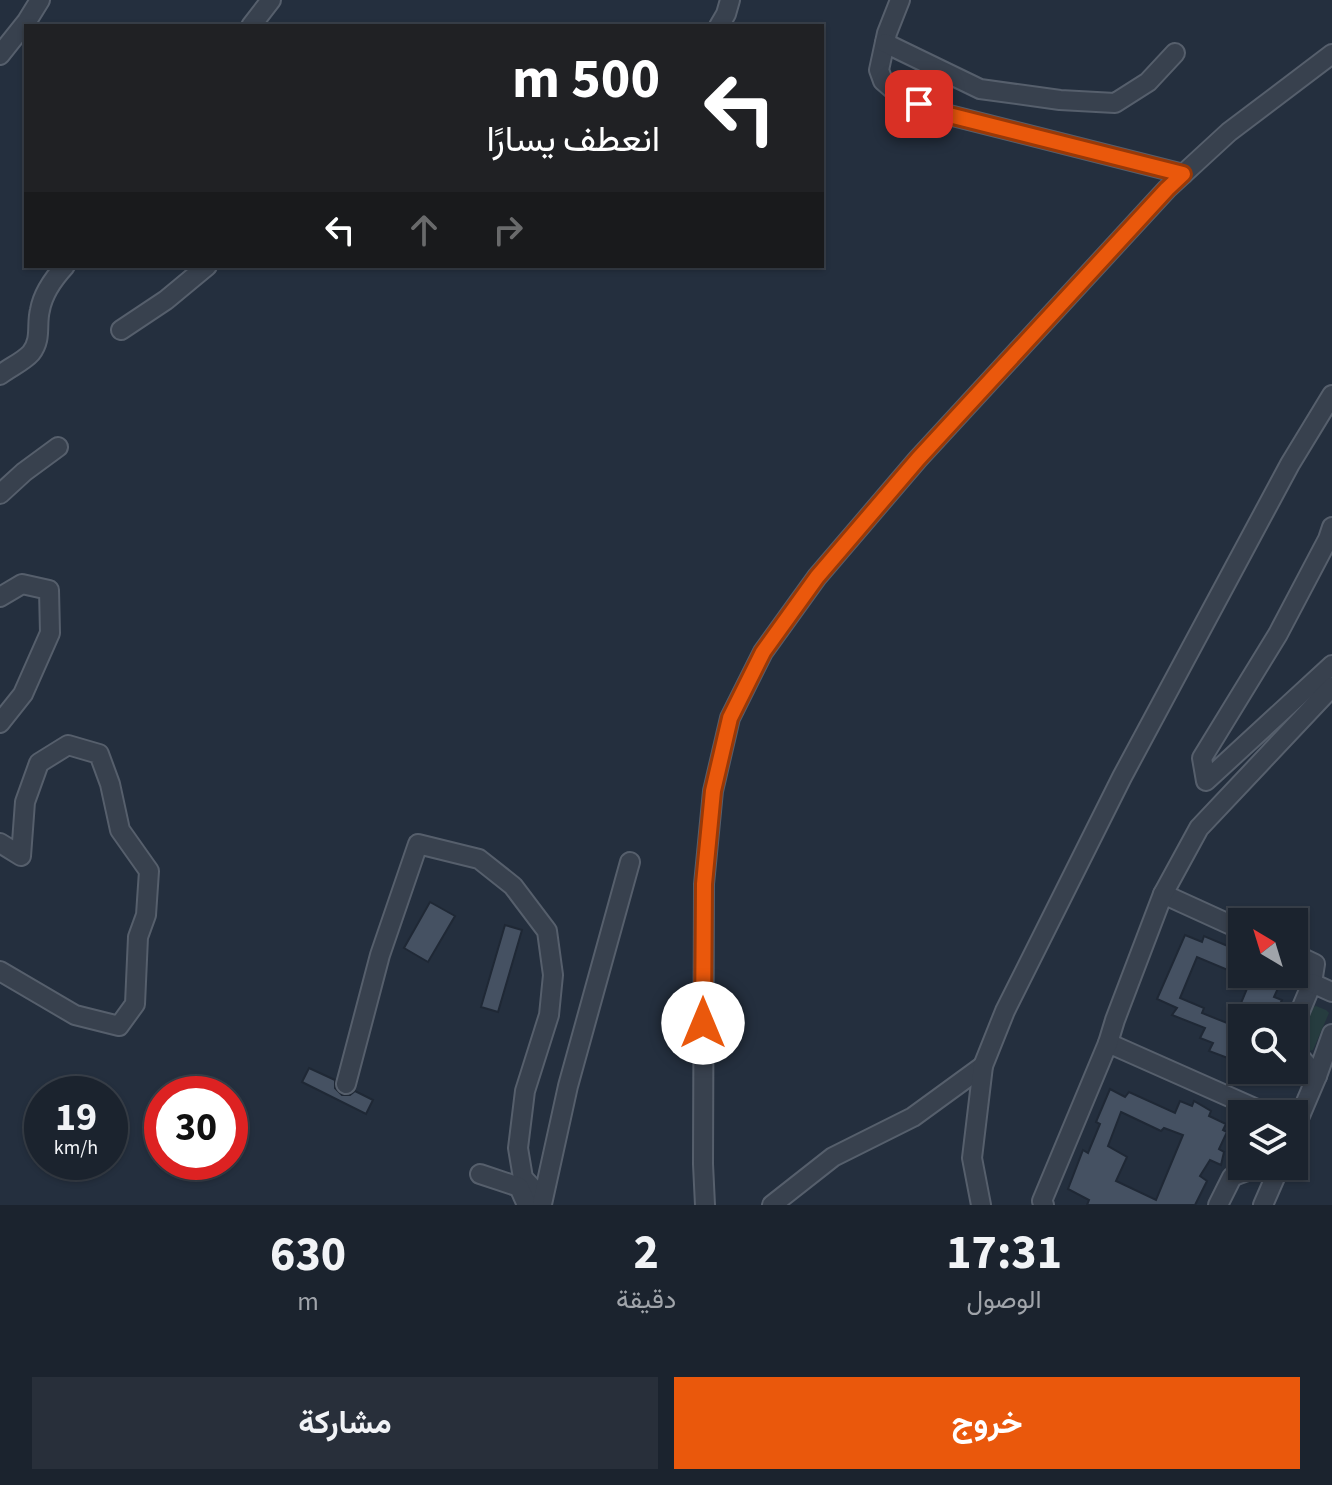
<!DOCTYPE html>
<html lang="ar">
<head>
<meta charset="utf-8">
<style>
	:root { --surface:#1b232e; --page:#282f3a; --text:#f1f3f6; --muted:#a0a4aa; --line:#39404a; --accent:#ea580c }
	body { margin:0; font-family:"Source Sans 3",Vazirmatn,sans-serif; background:var(--page); color:var(--text); direction:rtl; height:100vh; display:flex; flex-direction:column; font-size:30px; white-space:nowrap }
	* { box-sizing:border-box; margin:0 }
	p { font-size:26px; color:var(--muted) }
	.icon { flex:none; width:44px; height:44px; fill:none; stroke:currentColor; stroke-width:2; stroke-linecap:round; stroke-linejoin:round }
	.map { position:relative; height:1205px; overflow:hidden; direction:ltr }
	.side { display:flex; flex-direction:column; background:var(--surface); flex:1 }
	.side>* { flex:none }
	.banner { position:absolute; left:24px; top:24px; width:800px; height:244px; border-radius:0px; box-shadow:0 2px 6px #0004,0 0 0 2px var(--line); direction:rtl; background:#202124; color:#fff; overflow:hidden }
	.needle { width:52px; rotate:322deg }
	.controls { position:absolute; left:1228px; top:908px; display:grid; gap:16px }
	.controls a { display:grid; place-items:center; width:80px; height:80px; border-radius:0px; background:var(--surface); box-shadow:0 2px 6px #0004,0 0 0 2px var(--line); font-size:40px }
	.speed { position:absolute; left:24px; top:1076px; display:flex; gap:16px; font-size:40px; font-weight:700; text-align:center }
	.speed>* { display:grid; place-content:center; width:104px; height:104px; border-radius:50%; background:var(--surface); box-shadow:0 2px 6px #0004,0 0 0 2px var(--line); line-height:1 }
	.speed small { font-size:20px; font-weight:400 }
	.speed .limit { border:12px solid #d22; background:#fff; color:#111 }
	.pin { position:absolute; display:grid; place-items:center; width:68px; height:68px; color:#fff; margin:-34px; border-radius:16px; box-shadow:0 4px 12px #0006 }
	.me { position:absolute; width:88px; margin:-44px; rotate:0deg; stroke-linejoin:round; filter:drop-shadow(0 0 6px #0008) }
	.turn { display:flex; align-items:center; gap:28px; height:168px; padding:0 32px; font-size:36px }
	.turn .icon { width:104px; height:104px; stroke-width:2.5 }
	.turn b { display:block; font-size:56px; line-height:68px }
	.lanes { display:flex; align-items:center; height:76px; padding:0 32px; background:#0003; justify-content:center; gap:40px; direction:ltr }
	.lanes .off { opacity:.35 }
	.eta { display:flex; justify-content:space-evenly; align-items:center; height:136px; text-align:center }
	.eta b { font-size:48px; font-weight:700; line-height:56px }
	.cta { display:flex; gap:16px; margin-top:auto; padding:16px 32px }
	.cta a { flex:1; height:92px; border-radius:0px; background:var(--accent); color:#fff; font-size:32px; font-weight:700; line-height:92px; text-align:center }
	.cta a+a { background:var(--page); color:var(--text) }
	.map>svg:first-child { display:block }
	.green { fill:#263c3f }
	.building { fill:#455162; stroke:#1f2835; stroke-width:2; fill-rule:evenodd }
	.lines { fill:none; stroke-linecap:round; stroke-linejoin:round }
	.minor-casing { stroke:#565f6c; stroke-width:22 }
	.minor { stroke:#38414e; stroke-width:18 }
	.route-casing { stroke:#983908; stroke-width:20 }
	.route { stroke:#ea580c; stroke-width:14 }
</style>
</head>
<body>
<div class="map">
<svg width="1332" height="1205" viewBox="0 0 1332 1205">
	<rect width="100%" height="100%" fill="#242f3e"/>
	<path class="green" d="M 1316,1006 L 1326,1010 L 1329,1013 L 1313,1050 L 1306,1052 L 1297,1038 L 1311,1008 Z"/>
	<g class="building">
		<path d="M 430,902 L 455,916 L 428,962 L 404,948 Z"/>
		<path d="M 505,925 L 522,930 L 498,1012 L 481,1007 Z"/>
		<path d="M 1185,935 L 1202,942 L 1204,936 L 1242,952 L 1242,976 L 1197,957 L 1180,998 L 1204,1008 L 1202,1013 L 1232,1025 L 1253,974 L 1257,974 L 1280,984 L 1274,997 L 1282,1000 L 1276,1013 L 1269,1010 L 1266,1018 L 1242,1018 L 1242,1049 L 1238,1047 L 1233,1060 L 1209,1051 L 1213,1043 L 1200,1038 L 1205,1028 L 1172,1015 L 1177,1008 L 1157,999 Z"/>
		<path d="M 309,1068 L 335,1080 L 335,1088 L 342,1095 L 350,1095 L 355,1091 L 373,1100 L 366,1114 L 302,1082 Z"/>
		<path d="M 1110,1089 L 1125,1097 L 1129,1092 L 1175,1113 L 1180,1101 L 1192,1106 L 1194,1101 L 1211,1111 L 1209,1116 L 1226,1124 L 1223,1130 L 1227,1132 L 1219,1149 L 1224,1152 L 1221,1165 L 1210,1160 L 1200,1176 L 1207,1181 L 1195,1205 L 1087,1205 L 1089,1200 L 1068,1189 L 1083,1150 L 1088,1153 L 1100,1124 L 1096,1122 ZM 1121,1112 L 1161,1131 L 1164,1128 L 1183,1135 L 1156,1200 L 1116,1181 L 1127,1157 L 1108,1146 Z"/>
	</g>
	<g class="lines">
		<g class="minor-casing">
			<g id="minor">
				<path d="M 900,0 L 887,33 L 879,70 L 883,81 L 897,93 L 945,114 L 1183,174"/>
				<path d="M 251,26 L 271,0"/>
				<path d="M 719,26 L 726,14 L 730,0"/>
				<path d="M 885,43 L 980,89 L 1060,100 L 1115,103 L 1148,82 L 1175,53"/>
				<path d="M 0,55 L 27,21 L 40,0"/>
				<path d="M 121,330 L 166,300 L 207,266"/>
				<path d="M 0,375 C 10,367 23,362 31,353 C 42,339 36,325 40,310 C 43,293 54,278 65,266"/>
				<path d="M 0,494 L 24,472 L 58,447"/>
				<path d="M 1332,527 L 1328,539 L 1278,634 L 1202,758 L 1206,781 L 1332,665"/>
				<path d="M 0,597 L 22,584 L 49,590 L 50,633 L 23,694 L 0,723"/>
				<path d="M 0,843 L 21,856 L 25,802 L 39,763 L 68,745 L 99,754 L 110,784 L 120,830 L 149,871 L 146,915 L 138,937 L 135,1004 L 119,1026 L 75,1015 L 0,971"/>
				<path d="M 1163,894 L 1242,930"/>
				<path d="M 1294,954 L 1315,964 L 1312,983 L 1294,1026"/>
				<path d="M 1312,983 L 1332,992"/>
				<path d="M 1108,1043 L 1268,1114"/>
				<path d="M 1294,1047 L 1299,1056 L 1317,1076"/>
				<path d="M 346,1084 L 380,955 L 418,844 L 479,859 L 513,886 L 547,931 L 553,975 L 549,1015 L 525,1091 L 518,1148 L 523,1178 L 542,1198"/>
				<path d="M 1294,1130 L 1317,1076 L 1332,1034"/>
				<path d="M 480,1174 L 519,1187 L 527,1205"/>
				<path d="M 542,1204 L 568,1086 L 630,862"/>
				<path d="M 705,1205 L 703,1164 L 704,884 L 713,791 L 730,718 L 763,652 L 817,577 L 918,459 L 1167,189 L 1229,132 L 1332,54"/>
				<path d="M 772,1205 L 833,1157 L 913,1117 L 983,1066"/>
				<path d="M 981,1205 L 972,1158 L 983,1066 L 1005,1011 L 1122,777 L 1290,464 L 1332,395"/>
				<path d="M 1044,1205 L 1042,1201 L 1108,1043 L 1115,1020 L 1163,894 L 1199,828 L 1332,687"/>
				<path d="M 1218,1205 L 1232,1177 C 1248,1170 1262,1166 1279,1169"/>
				<path d="M 1263,1205 L 1280,1166"/>
			</g>
		</g>
		<use href="#minor" class="minor"/>
	</g>
	<g class="lines">
		<g class="route-casing">
			<path id="route" d="M 703,1023 L 704,884 L 713,791 L 730,718 L 763,652 L 817,577 L 918,459 L 1167,189 L 1183,174 L 945,114 L 919,104"/>
		</g>
		<use href="#route" class="route"/>
	</g>
</svg>
<div class="controls">
<a><svg class="needle" viewBox="-14 -14 28 28"><path d="M0-13l5 13h-10z" fill="#e53935"/><path d="M0 13l5-13h-10z" fill="#a0a4aa"/></svg></a>
<a><svg class="icon" aria-label="search" viewBox="0 0 24 24"><circle cx="10" cy="10" r="6"/><path d="M15 15l6 6"/></svg></a>
<a><svg class="icon" aria-label="layers" viewBox="0 0 24 24"><path d="M12 4l9 5-9 5-9-5zM3 14l9 5 9-5"/></svg></a>
</div>
<div class="speed"><div>19<small>km/h</small></div><div class="limit">30</div></div>
<div class="pin" style="left:919px;top:104px;background:#d93025"><svg class="icon" aria-label="arrive" viewBox="0 0 24 24"><path d="M6 21V4h12l-3 4 3 4H6"/></svg></div>
<svg class="me" style="left:703px;top:1023px" viewBox="-20 -20 40 40"><circle r="19" fill="#fff"/><path d="M0-13L10 11 0 6-10 11z" fill="#ea580c"/></svg>
<div class="banner">
<div class="turn"><svg class="icon" aria-label="left" viewBox="0 0 24 24"><path d="M17 20v-9H6M10 6l-5 5 5 5"/></svg><div><b>500 m</b>انعطف يسارًا</div></div>
<div class="lanes"><svg class="icon" aria-label="left" viewBox="0 0 24 24"><path d="M17 20v-9H6M10 6l-5 5 5 5"/></svg><svg class="icon off" aria-label="ahead" viewBox="0 0 24 24"><path d="M12 20V5M6 11l6-6 6 6"/></svg><svg class="icon off" aria-label="right" viewBox="0 0 24 24"><path d="M7 20v-9h11M14 6l5 5-5 5"/></svg></div>
</div>
</div>
<section class="side">
<div class="eta">
<div><b>17:31</b><p>الوصول</p></div>
<div><b>2</b><p>دقيقة</p></div>
<div><b>630</b><p>m</p></div>
</div>
<div class="cta"><a>خروج</a><a>مشاركة</a></div>
</section>
</body>
</html>
